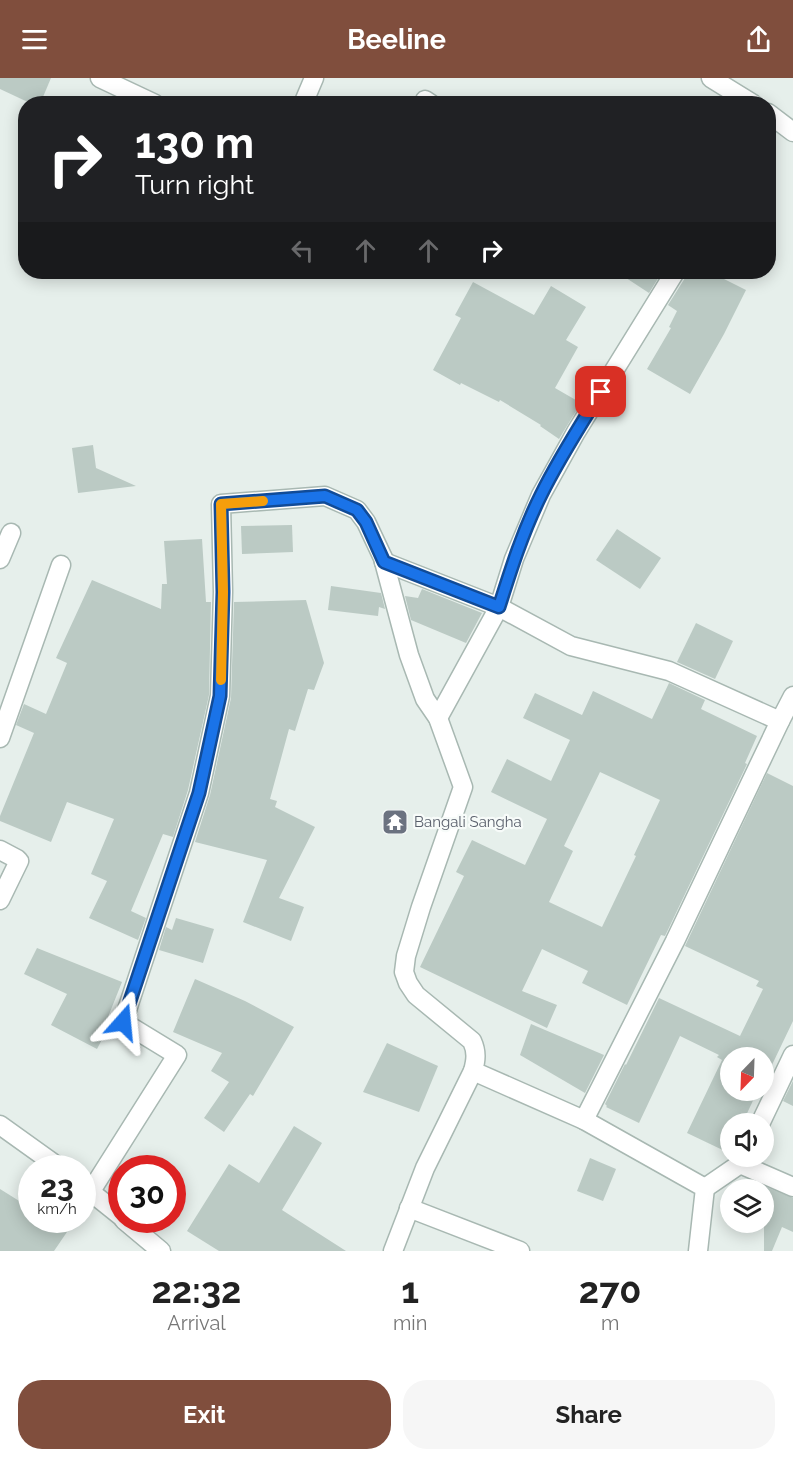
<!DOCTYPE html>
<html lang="en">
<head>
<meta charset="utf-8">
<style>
	:root { --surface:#fff; --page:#f6f6f6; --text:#222; --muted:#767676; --accent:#804e3d }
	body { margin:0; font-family:Raleway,sans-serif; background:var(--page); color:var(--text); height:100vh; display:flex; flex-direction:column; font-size:22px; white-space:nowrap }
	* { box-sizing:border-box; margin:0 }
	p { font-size:20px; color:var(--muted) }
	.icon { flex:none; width:33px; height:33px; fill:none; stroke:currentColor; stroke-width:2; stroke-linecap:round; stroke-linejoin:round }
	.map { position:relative; height:1173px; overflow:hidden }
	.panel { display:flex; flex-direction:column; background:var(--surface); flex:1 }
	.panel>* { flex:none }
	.banner { position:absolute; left:18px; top:18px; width:758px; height:183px; border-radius:24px; box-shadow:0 3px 15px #0003; background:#202124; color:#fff; overflow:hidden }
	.needle { width:39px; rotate:203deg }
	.controls { position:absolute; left:720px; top:969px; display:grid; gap:12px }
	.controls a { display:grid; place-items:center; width:54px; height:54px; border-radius:50%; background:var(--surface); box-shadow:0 3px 15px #0003; font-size:30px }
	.speed { position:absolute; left:18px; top:1077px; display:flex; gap:12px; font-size:30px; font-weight:700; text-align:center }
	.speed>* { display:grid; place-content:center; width:78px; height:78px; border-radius:50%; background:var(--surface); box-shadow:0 3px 15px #0003; line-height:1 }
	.speed small { font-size:15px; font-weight:400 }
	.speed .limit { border:9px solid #d22; background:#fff; color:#111 }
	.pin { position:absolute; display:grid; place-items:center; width:51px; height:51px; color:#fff; margin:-26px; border-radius:12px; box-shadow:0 3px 9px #0006 }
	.me { position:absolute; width:66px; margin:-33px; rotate:18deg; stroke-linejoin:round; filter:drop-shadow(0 0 4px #0008) }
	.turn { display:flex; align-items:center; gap:21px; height:126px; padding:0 18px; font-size:27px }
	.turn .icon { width:78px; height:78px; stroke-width:2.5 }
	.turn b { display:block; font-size:42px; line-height:51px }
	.lanes { display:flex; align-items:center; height:57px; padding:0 18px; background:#0003; justify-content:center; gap:30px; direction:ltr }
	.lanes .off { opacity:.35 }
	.eta { display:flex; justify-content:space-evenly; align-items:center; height:102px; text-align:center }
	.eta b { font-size:36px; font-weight:700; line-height:42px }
	.button { display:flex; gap:12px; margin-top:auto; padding:12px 18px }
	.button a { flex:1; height:69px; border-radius:24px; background:var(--accent); color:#fff; font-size:24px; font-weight:700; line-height:69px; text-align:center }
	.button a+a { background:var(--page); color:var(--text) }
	header { display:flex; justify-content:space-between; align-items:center; height:78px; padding:0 18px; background:var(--accent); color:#fff; font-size:27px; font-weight:700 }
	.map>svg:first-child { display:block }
	.building { fill:#bbcac4; fill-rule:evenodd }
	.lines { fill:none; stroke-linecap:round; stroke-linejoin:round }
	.street-casing { stroke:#a8b8b2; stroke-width:21 }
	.street { stroke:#fff; stroke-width:18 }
	.route-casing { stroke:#114b97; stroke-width:15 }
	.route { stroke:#1a73e8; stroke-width:10 }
	.slow { stroke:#f59e0b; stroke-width:10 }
	.labels { text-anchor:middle; stroke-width:4.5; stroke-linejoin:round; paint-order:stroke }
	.worship-label { font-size:15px; fill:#5b616d; stroke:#f7fbf9; text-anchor:start }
</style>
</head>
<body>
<header><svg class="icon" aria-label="menu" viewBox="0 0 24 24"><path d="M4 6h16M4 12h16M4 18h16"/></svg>Beeline<svg class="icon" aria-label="share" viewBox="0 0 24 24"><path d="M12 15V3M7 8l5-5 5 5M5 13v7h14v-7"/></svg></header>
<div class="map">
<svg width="793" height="1173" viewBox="0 0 793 1173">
	<rect width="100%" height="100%" fill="#e6efeb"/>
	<g class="building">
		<path d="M 0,0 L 51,0 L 40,26 L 32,26 L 0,11 Z"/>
		<path d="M 617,194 L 662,194 L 649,215 Z"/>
		<path d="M 686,194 L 710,194 L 746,212 L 724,256 L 690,316 L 647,291 L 671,250 L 669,249 L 677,233 L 668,227 L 685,200 Z"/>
		<path d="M 473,204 L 534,237 L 551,208 L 586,229 L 566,262 L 578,269 L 555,310 L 581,325 L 559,361 L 540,348 L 541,347 L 500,322 L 499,324 L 461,305 L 460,307 L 433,292 L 461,240 L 455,237 Z"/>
		<path d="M 93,367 L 96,390 L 136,408 L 78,415 L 72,370 Z"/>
		<path d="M 292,447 L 293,474 L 242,476 L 241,448 Z"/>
		<path d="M 617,451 L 661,480 L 640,511 L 596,482 Z"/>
		<path d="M 202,461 L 206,524 L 211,524 L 209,617 L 188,712 L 173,759 L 163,756 L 131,833 L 146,840 L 138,862 L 89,840 L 107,803 L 91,796 L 114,741 L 67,724 L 51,764 L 0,743 L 0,738 L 34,655 L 16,647 L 24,626 L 46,636 L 67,585 L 56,580 L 92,502 L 161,531 L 162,506 L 167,506 L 164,463 Z"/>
		<path d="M 331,508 L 381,515 L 385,531 L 379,529 L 378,538 L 328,532 Z"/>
		<path d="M 422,511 L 482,535 L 466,565 L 411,542 L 405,518 L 418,520 Z"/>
		<path d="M 306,522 L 324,585 L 314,612 L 308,611 L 295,653 L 289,651 L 270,721 L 277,723 L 275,729 L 315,749 L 279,820 L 304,829 L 291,863 L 243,844 L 267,782 L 195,764 L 210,717 L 231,620 L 234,524 Z"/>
		<path d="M 696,545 L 733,563 L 715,601 L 677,584 Z"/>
		<path d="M 669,605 L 705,622 L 701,631 L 757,658 L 745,685 L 747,686 L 665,858 L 661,857 L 627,927 L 582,905 L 588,893 L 542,871 L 522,913 L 557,927 L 547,950 L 420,889 L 464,798 L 456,794 L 472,762 L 525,787 L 547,741 L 491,714 L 507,681 L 551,703 L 570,662 L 523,640 L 535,615 L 582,637 L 593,613 L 652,641 ZM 600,694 L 660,722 L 634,777 L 636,778 L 602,849 L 549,824 L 573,773 L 564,768 Z"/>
		<path d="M 767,695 L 793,708 L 793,943 L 770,991 L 773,993 L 763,1014 L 760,1012 L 764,1012 L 764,980 L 730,980 L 730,1012 L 758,1012 L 742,1046 L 730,1046 L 730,1071 L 729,1075 L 687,1055 L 722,982 L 717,979 L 719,977 L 680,958 L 639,1045 L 606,1029 L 607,1028 L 605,1026 L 625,986 L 626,987 L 659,920 L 740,958 L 763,911 L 756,908 L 759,903 L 685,868 Z"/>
		<path d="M 176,840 L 214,851 L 203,885 L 159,872 L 166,849 L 172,852 Z"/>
		<path d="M 37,870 L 122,904 L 106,944 L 110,946 L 97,971 L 51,947 L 67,916 L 24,896 Z"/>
		<path d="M 195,901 L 245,923 L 294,949 L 253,1018 L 250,1016 L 224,1054 L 204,1040 L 229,1004 L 211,993 L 222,975 L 173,954 Z"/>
		<path d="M 531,946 L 604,977 L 585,1015 L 520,977 Z"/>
		<path d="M 387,965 L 438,988 L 419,1034 L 363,1014 Z"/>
		<path d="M 793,1003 L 793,1028 L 783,1023 Z"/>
		<path d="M 294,1048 L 322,1065 L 282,1132 L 346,1173 L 219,1173 L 187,1153 L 229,1086 L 259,1105 Z"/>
		<path d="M 590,1080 L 616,1091 L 603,1123 L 577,1113 Z"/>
		<path d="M 764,1108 L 793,1120 L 793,1154 L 782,1149 L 772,1173 L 764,1173 Z"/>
		<path d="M 0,1111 L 32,1131 L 32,1142 L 48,1142 L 67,1154 L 54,1173 L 0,1173 Z"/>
	</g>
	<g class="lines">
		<g class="street-casing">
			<g id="street">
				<path d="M 100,0 L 155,26"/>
				<path d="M 711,0 L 753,26"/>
				<path d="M 425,22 L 431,26"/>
				<path d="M 303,26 L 314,0"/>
				<path d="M 768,35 L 793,54"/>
				<path d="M 0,481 L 11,455"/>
				<path d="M 384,484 L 499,529 L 571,568 L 669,593 L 780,643"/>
				<path d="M 438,640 L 499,529 L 514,481 L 541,417 L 576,354 L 675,194"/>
				<path d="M 0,660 L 61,487"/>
				<path d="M 0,772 L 17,781 L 19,783 L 0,822"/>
				<path d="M 760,1046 L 793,977"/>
				<path d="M 0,1047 L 60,1090"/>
				<path d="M 740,1086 L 793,1109"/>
				<path d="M 82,1107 L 122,1139"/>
				<path d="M 705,1110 L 740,1086 L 744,1078"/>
				<path d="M 91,1113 L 177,977 L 123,944 L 199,715 L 220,618 L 223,514 L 221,426 L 325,418 L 357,432 L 366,444 L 383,480 L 409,577 L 425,621 L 438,640 L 463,709 L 421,829 L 406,878 L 404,894 L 408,905 L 416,917 L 472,963 C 477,974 476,982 473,993 L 584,1042"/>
				<path d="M 409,1130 L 520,1173"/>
				<path d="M 124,1142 L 161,1173"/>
				<path d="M 393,1173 L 425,1090 L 473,993"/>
				<path d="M 698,1173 L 705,1110 L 584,1042 L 675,863 L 780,643 L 793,618"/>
			</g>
		</g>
		<use href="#street" class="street"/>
	</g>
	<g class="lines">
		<g class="route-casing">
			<path id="route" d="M 123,944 L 199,715 L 220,618 L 223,514 L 221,426 L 325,418 L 357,432 L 366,444 L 384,484 L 499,529 C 511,491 523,453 541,417 C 558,382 580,348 601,314"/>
		</g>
		<use href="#route" class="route"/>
		<path class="slow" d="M 221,602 L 223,514 L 221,426 L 263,423"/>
	</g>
	<defs>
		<g id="temple-square" transform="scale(1.35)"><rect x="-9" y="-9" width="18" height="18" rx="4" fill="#6b7280" stroke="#f7fbf9"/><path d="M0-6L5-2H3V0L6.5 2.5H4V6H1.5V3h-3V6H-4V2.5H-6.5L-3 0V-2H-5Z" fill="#fff"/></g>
	</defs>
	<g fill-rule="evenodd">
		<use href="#temple-square" x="395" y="744"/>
	</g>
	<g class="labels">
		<g class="worship-label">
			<text x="414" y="749">Bangali Sangha</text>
		</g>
	</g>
</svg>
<div class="controls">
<a><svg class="needle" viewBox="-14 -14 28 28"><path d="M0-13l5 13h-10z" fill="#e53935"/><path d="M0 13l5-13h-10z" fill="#767676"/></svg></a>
<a><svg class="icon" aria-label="sound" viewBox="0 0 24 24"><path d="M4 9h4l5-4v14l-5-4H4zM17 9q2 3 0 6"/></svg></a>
<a><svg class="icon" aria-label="layers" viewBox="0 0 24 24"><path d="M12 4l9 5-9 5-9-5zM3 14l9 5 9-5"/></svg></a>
</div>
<div class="speed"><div>23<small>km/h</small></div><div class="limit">30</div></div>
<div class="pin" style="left:601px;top:314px;background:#d93025"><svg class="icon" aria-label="arrive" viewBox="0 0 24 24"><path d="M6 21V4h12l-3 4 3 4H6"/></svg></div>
<svg class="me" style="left:123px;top:944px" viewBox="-20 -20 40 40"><path d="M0-17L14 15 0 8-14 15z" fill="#1a73e8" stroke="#fff" stroke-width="4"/></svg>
<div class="banner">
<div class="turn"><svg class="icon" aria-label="right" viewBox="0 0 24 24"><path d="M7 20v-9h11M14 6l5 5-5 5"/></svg><div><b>130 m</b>Turn right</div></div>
<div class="lanes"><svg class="icon off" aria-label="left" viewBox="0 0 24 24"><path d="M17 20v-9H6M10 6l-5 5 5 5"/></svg><svg class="icon off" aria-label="ahead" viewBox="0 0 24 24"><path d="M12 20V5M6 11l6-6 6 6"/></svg><svg class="icon off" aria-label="ahead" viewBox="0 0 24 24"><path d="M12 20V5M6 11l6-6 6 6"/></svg><svg class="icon" aria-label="right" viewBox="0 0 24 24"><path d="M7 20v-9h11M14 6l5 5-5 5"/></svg></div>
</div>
</div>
<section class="panel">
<div class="eta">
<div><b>22:32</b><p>Arrival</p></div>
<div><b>1</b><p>min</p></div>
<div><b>270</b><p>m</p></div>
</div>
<div class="button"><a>Exit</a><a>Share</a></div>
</section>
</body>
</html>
